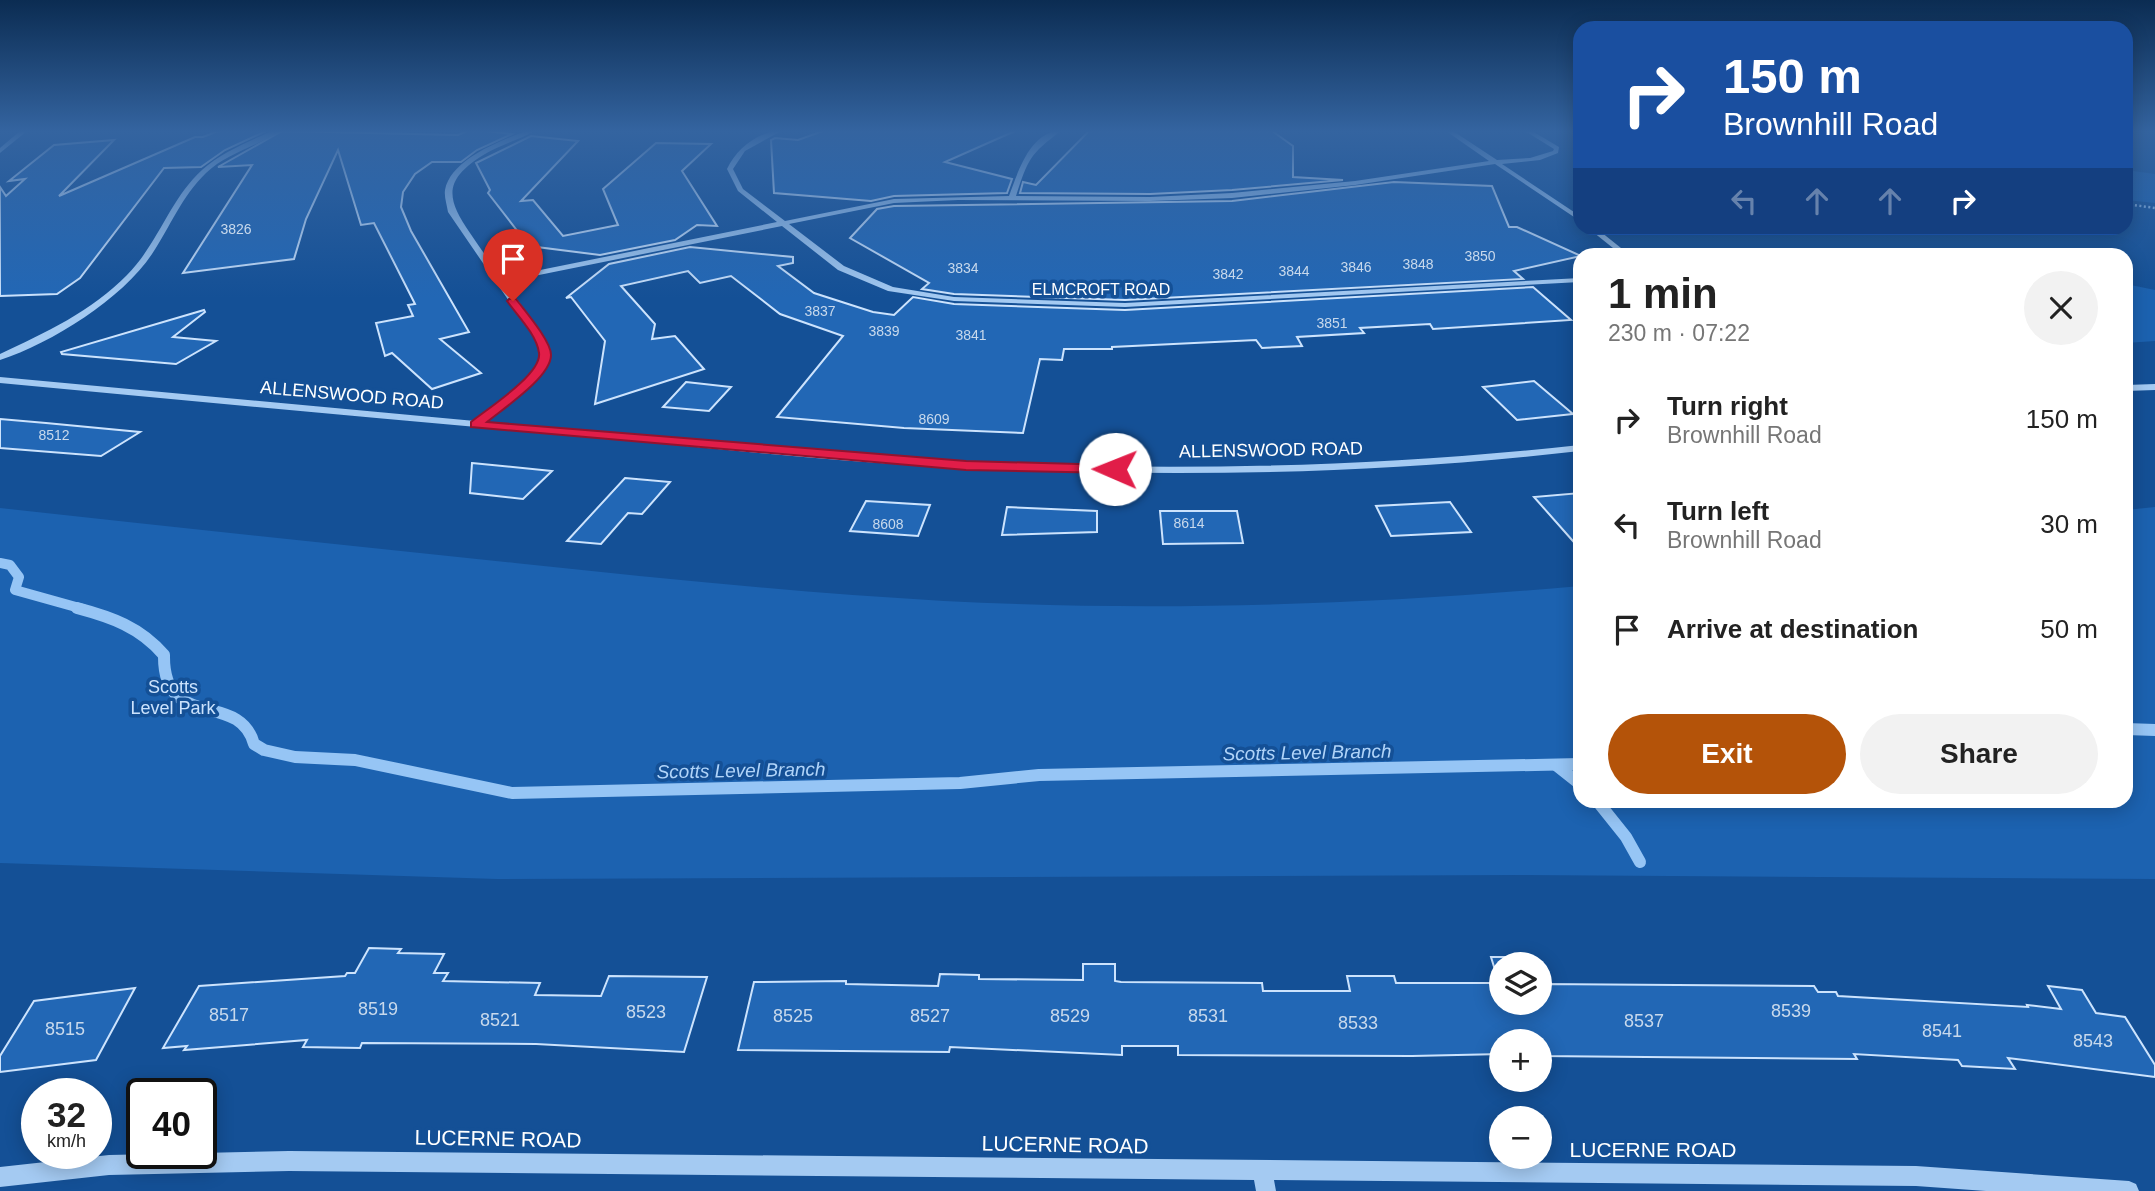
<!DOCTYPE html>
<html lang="en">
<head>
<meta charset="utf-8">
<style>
	:root { --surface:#fff; --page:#f2f2f2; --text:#222; --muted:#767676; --accent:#b45309 }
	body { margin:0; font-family:Arial,sans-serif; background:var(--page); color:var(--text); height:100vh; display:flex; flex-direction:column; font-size:26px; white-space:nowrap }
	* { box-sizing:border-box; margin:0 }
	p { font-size:23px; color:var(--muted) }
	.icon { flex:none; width:38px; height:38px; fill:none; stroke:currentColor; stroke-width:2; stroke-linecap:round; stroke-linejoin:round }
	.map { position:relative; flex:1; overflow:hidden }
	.panel { position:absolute; left:1573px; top:248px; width:560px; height:560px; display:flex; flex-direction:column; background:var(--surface); border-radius:21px; box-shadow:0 4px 18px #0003 }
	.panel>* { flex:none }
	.hud { position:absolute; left:1573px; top:21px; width:560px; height:214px; border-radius:21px; box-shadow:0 4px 18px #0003; background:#1a4fa0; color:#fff; overflow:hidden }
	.controls { position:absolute; left:1489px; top:952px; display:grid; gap:14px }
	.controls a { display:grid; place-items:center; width:63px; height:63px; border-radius:50%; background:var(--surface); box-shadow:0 4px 18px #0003; font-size:35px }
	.speed { position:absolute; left:21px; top:1078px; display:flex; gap:14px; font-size:35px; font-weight:700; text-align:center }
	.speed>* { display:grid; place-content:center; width:91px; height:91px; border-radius:50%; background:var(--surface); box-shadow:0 4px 18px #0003; line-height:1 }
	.speed small { font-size:18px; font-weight:400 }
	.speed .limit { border:4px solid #111; border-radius:10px; background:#fff; color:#111 }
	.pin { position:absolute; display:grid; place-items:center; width:60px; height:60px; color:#fff; margin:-72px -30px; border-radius:50% 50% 50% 0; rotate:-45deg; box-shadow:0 0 7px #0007 }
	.pin .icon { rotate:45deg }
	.me { position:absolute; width:77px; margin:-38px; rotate:271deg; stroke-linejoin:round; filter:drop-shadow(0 0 5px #0008) }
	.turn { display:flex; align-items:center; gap:24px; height:147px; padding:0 35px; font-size:32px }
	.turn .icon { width:91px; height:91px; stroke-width:2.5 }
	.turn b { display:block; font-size:49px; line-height:60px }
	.lanes { display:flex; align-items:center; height:66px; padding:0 35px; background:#0003; justify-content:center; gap:35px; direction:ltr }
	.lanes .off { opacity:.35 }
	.round { display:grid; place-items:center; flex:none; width:74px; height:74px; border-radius:37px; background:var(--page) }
	.head { display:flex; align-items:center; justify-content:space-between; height:119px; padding:0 35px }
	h1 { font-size:42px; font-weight:800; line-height:52px }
	.cta { display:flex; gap:14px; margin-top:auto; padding:14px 35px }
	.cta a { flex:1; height:80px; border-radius:42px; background:var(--accent); color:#fff; font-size:28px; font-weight:800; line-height:80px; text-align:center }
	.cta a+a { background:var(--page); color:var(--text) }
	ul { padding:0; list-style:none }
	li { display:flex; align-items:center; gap:21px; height:105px; padding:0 35px }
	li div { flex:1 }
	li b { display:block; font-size:26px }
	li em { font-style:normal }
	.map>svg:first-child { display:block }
	.green { fill:#1c62b0 }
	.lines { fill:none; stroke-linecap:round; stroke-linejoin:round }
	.stream-far1 { stroke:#96c5f5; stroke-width:10 }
	.stream { stroke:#96c5f5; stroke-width:12 }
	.building { fill:#2267b5; stroke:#cce3fd; stroke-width:2 }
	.path { stroke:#a4caf2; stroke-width:2.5; stroke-dasharray:2 2.5; stroke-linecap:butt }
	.minor { fill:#a4caf2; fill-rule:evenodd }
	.route { fill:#e11d48; stroke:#92132f; stroke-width:2 }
	.labels { text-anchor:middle; stroke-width:7; stroke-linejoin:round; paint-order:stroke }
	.number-label { font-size:14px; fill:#c8d9ec }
	.far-street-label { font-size:16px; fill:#fff; stroke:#145096 }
	.street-label { font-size:18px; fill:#fff; stroke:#145096 }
	.park-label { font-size:18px; fill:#cce3fd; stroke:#145096 }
	.near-number-label { font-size:18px; fill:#c8d9ec }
	.water-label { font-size:19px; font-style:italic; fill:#b0d4f9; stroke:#145096 }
	.near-street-label { font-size:21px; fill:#fff; stroke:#145096 }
</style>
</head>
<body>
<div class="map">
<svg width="2155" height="1191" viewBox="0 0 2155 1191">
	<rect width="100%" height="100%" fill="#145096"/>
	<g class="green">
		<path d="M 2126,170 L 2155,174 L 2155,203 L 2126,200 Z"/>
		<path d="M 2126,284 L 2155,290 L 2155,341 L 2126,343 Z"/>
		<path d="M 2155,507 L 2155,879 L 1516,875 L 497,879 L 0,863 L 0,508 C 172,527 343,545 515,563 C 658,578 800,593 944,601 C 1156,612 1368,605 1580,586 L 1580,802 L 2126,802 L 2126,510 Z"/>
	</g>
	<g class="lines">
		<path class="stream-far1" d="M 0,563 L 10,565 L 19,577 L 15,590 L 83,609"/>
		<g class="stream">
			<path d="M 77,608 C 111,617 140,627 164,655 C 163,733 239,689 254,744 L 264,750 L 295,757 L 355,760 L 512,793 L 960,783 L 1039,775 L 1580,764"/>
			<path d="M 2126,729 L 2155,730"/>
			<path d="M 1556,765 L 1580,784"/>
			<path d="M 1598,802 L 1626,837 L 1640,862"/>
		</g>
	</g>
	<g class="building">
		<path d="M 218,131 L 266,131 L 225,150 L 201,167 L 164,168 L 80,278 L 57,294 L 0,296 L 0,187 L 6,196 L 25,179 L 9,181 L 54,145 L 114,140 L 59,196 L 195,137 L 203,137 Z"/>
		<path d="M 282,131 L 458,135 L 467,131 L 486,131 L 512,134 L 477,150 L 461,162 L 432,162 L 415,174 L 403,192 L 401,207 L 411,231 L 469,332 L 440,339 L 481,373 L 432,389 L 392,353 L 385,356 L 376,323 L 413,316 L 408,305 L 415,304 L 374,223 L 361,225 L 338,150 L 306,219 L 294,259 L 183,273 L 252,165 L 218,167 Z"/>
		<path d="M 823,131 L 1015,131 L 945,162 L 1012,179 L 1007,193 L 894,196 L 871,201 L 774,193 L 771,140 L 775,138 L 798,140 Z"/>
		<path d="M 1089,131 L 1272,131 L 1293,146 L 1293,177 L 1343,180 L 1232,190 L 1150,194 L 1020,193 L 1023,182 L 1036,185 Z"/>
		<path d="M 531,136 L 578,141 L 521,201 L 533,200 L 563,236 L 618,225 L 603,189 L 656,143 L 711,144 L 682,171 L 717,226 L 697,225 L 675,240 L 600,255 L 529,246 L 488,193 L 490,190 L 476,163 Z"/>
		<path d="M 1394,182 L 1492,186 L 1509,227 L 1517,227 L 1581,256 L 1514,271 L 1523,279 L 1125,300 L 954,294 L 922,289 L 929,283 L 850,238 L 877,209 L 894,206 L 1232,201 Z"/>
		<path d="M 690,247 L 793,257 L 793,263 L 778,266 L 814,293 L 873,312 L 894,315 L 913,297 L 954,304 L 1125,310 L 1533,287 L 1571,320 L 1433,329 L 1430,324 L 1360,328 L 1364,333 L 1297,337 L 1302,346 L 1262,348 L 1256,340 L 1112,347 L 1112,349 L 1064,349 L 1062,360 L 1040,359 L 1023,433 L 904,428 L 777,417 L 843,336 L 780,314 L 731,276 L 700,283 L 688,271 L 621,286 L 655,324 L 652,339 L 675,336 L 704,369 L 595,404 L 605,341 L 571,297 L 566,298 L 609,264 Z"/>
		<path d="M 204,310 L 205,312 L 173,337 L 216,341 L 176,364 L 62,354 L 61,352 Z"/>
		<path d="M 1534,381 L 1573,414 L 1517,420 L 1483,387 Z"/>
		<path d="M 686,382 L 731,387 L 709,411 L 663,407 Z"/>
		<path d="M 0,419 L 46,423 L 140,432 L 101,456 L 0,448 Z"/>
		<path d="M 472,463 L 552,471 L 523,499 L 470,493 Z"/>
		<path d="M 625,478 L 670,482 L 642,514 L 628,513 L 601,544 L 567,541 Z"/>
		<path d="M 1580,493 L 1580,549 L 1534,497 Z"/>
		<path d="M 866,501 L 930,505 L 918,536 L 850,531 Z"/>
		<path d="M 1450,502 L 1471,532 L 1391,536 L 1376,506 Z"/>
		<path d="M 1007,507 L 1097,511 L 1097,532 L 1002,535 Z"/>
		<path d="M 1160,511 L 1237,511 L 1243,543 L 1163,544 Z"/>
		<path d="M 369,948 L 401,949 L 398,953 L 444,954 L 434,973 L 448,973 L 443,981 L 540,983 L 535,995 L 601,996 L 609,976 L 707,977 L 684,1052 L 536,1044 L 362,1043 L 360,1048 L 303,1047 L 307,1040 L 184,1050 L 187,1046 L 163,1048 L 199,986 L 345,976 L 347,973 L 355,973 Z"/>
		<path d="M 1491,957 L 1525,957 L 1527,964 L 1502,964 L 1502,1003 L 1540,1003 L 1540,984 L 1814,986 L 1818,992 L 1836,992 L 1838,996 L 2028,1007 L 2027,1005 L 2061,1009 L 2048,986 L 2082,990 L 2096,1013 L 2125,1017 L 2155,1065 L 2155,1077 L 2008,1058 L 2015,1069 L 1962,1066 L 1958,1060 L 1854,1054 L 1857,1059 L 1540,1056 L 1540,1041 L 1502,1041 L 1502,1054 L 1412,1056 L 1178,1055 L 1178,1046 L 1122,1046 L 1122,1055 L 950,1047 L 949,1052 L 738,1050 L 754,982 L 846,981 L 846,984 L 938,986 L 940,974 L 979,975 L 979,979 L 1083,980 L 1083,964 L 1115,964 L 1115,981 L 1121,982 L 1262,983 L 1263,991 L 1350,991 L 1347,976 L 1394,976 L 1396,983 L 1499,983 Z"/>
		<path d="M 135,988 L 96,1060 L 0,1072 L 0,1056 L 34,1001 Z"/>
	</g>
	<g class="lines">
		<path class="path" d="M 2126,204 L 2155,208"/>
		<g class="minor">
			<path d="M 20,131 L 27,131 L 0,153 L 0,148 Z"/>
			<path d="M 272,131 L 280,131 C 256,147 227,153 206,173 C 182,196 170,227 152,254 C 122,299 52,343 0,360 L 0,354 C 45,333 92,311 127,275 C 158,244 170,199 202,170 C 222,152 248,142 272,131 Z"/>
			<path d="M 526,131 L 534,131 C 519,140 500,145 485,154 C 444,179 445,197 470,233 C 480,248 491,263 501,278 L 777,222 L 738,191 L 727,169 C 736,149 758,131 781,131 L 745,151 L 733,169 L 743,189 L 785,221 L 894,199 L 1009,196 C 1018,172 1030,131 1061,131 C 1030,154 1028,159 1016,196 L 1150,197 L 1232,193 L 1355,181 L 1489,161 L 1446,131 L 1453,131 L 1497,160 L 1530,158 L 1553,151 L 1554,149 L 1525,131 L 1532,131 L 1559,147 L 1558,153 L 1540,160 L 1502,164 L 1580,216 L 1580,221 L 1495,164 L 1355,185 L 1232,198 L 1150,201 L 958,200 L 894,203 L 789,224 L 844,266 L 893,287 L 954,297 L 1125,303 L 1580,278 L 1580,282 L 1125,307 L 954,301 L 888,291 L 838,270 L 782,226 L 504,282 C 515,298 545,333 548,351 C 554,377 504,408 486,422 C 632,435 779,451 925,460 C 1144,472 1362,469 1580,445 L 1580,451 C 1363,476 1146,478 928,466 C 819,460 711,448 603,438 C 402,421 201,402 0,383 L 0,377 L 475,421 C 492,407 536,381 540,359 C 541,353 539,347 537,342 L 448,212 C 447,205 444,197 445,190 C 451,159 500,141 526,131 Z"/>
			<path d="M 1588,228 L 1596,228 L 1631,256 L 1623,256 Z"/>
			<path d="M 2155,384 L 2155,390 L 2126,391 L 2126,385 Z"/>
			<path d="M 289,1151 L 1916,1166 L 2129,1181 L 2136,1184 L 2139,1191 L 1986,1191 L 1916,1186 L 1274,1180 L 1276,1191 L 1256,1191 L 1254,1180 L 289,1171 L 109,1175 L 0,1187 L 0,1167 L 109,1155 Z"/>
		</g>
	</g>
	<linearGradient id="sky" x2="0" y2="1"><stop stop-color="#0b2c52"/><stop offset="0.44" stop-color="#3464a0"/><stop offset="1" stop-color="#3464a0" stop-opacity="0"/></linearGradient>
	<rect width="2155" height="298" fill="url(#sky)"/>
	<path class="route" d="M 509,299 L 516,299 C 525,311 551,341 551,355 C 551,377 504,408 487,422 L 966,461 L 1115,465 L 1122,469 L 1115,473 L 966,470 L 471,427 L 471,422 C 487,409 542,374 539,353 C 537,335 517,315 507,301 Z"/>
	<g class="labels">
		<g class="number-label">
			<text x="236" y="234">3826</text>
			<text x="1480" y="261">3850</text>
			<text x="1418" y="269">3848</text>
			<text x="1356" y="272">3846</text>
			<text x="963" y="273">3834</text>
			<text x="1294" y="276">3844</text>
			<text x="1228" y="279">3842</text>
			<text x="820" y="316">3837</text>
			<text x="1332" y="328">3851</text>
			<text x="884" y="336">3839</text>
			<text x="971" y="340">3841</text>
			<text x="934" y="424">8609</text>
			<text x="54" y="440">8512</text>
			<text x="1189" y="528">8614</text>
			<text x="888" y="529">8608</text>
		</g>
		<g class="far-street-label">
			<text x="1101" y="295">ELMCROFT ROAD</text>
		</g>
		<g class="street-label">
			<text transform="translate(352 395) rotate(5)" y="6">ALLENSWOOD ROAD</text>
			<text transform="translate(1271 450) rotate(-1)" y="6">ALLENSWOOD ROAD</text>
		</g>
		<g class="park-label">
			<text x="173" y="693">Scotts<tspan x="173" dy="21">Level Park</tspan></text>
		</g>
		<g class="near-number-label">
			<text x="378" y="1015">8519</text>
			<text x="1791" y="1017">8539</text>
			<text x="646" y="1018">8523</text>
			<text x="229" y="1021">8517</text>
			<text x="793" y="1022">8525</text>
			<text x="930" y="1022">8527</text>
			<text x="1070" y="1022">8529</text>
			<text x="1208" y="1022">8531</text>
			<text x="500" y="1026">8521</text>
			<text x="1644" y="1027">8537</text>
			<text x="1358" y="1029">8533</text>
			<text x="65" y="1035">8515</text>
			<text x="1942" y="1037">8541</text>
			<text x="2093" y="1047">8543</text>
		</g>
		<g class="water-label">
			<text transform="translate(1307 752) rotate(-1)" y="7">Scotts Level Branch</text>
			<text transform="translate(741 770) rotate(-1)" y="7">Scotts Level Branch</text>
		</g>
		<g class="near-street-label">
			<text transform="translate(498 1139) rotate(1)" y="7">LUCERNE ROAD</text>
			<text transform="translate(1065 1145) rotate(1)" y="7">LUCERNE ROAD</text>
			<text x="1653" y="1157">LUCERNE ROAD</text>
		</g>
	</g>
</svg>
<div class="controls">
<a><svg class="icon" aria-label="layers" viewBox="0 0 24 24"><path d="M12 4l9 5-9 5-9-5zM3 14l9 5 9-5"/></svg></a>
<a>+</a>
<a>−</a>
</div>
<div class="speed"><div>32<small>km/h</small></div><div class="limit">40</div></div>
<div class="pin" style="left:513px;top:301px;background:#d93025"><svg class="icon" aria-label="arrive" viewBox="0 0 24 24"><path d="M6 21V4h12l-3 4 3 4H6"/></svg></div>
<svg class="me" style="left:1115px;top:469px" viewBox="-20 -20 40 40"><circle r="19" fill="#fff"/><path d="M0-13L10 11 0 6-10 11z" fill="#e11d48"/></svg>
<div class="hud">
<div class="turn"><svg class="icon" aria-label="right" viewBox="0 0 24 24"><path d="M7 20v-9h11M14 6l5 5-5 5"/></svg><div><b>150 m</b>Brownhill Road</div></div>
<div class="lanes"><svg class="icon off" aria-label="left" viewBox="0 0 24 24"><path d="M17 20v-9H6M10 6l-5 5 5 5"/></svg><svg class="icon off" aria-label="ahead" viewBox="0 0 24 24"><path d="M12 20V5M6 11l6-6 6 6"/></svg><svg class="icon off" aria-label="ahead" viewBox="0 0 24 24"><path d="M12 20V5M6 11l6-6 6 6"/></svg><svg class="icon" aria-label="right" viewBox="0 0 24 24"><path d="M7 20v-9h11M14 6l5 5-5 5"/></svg></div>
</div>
<section class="panel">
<div class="head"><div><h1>1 min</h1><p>230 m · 07:22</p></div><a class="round"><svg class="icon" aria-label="close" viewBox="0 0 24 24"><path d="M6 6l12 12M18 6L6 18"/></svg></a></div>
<ul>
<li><svg class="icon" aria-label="right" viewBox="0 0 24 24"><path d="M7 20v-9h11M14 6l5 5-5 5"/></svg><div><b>Turn right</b><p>Brownhill Road</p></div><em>150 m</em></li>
<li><svg class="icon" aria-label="left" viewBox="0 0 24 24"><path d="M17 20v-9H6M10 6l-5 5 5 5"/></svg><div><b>Turn left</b><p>Brownhill Road</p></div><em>30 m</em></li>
<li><svg class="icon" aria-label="arrive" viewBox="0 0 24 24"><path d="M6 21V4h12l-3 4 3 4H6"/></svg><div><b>Arrive at destination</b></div><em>50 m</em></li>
</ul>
<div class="cta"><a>Exit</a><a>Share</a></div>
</section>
</div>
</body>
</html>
